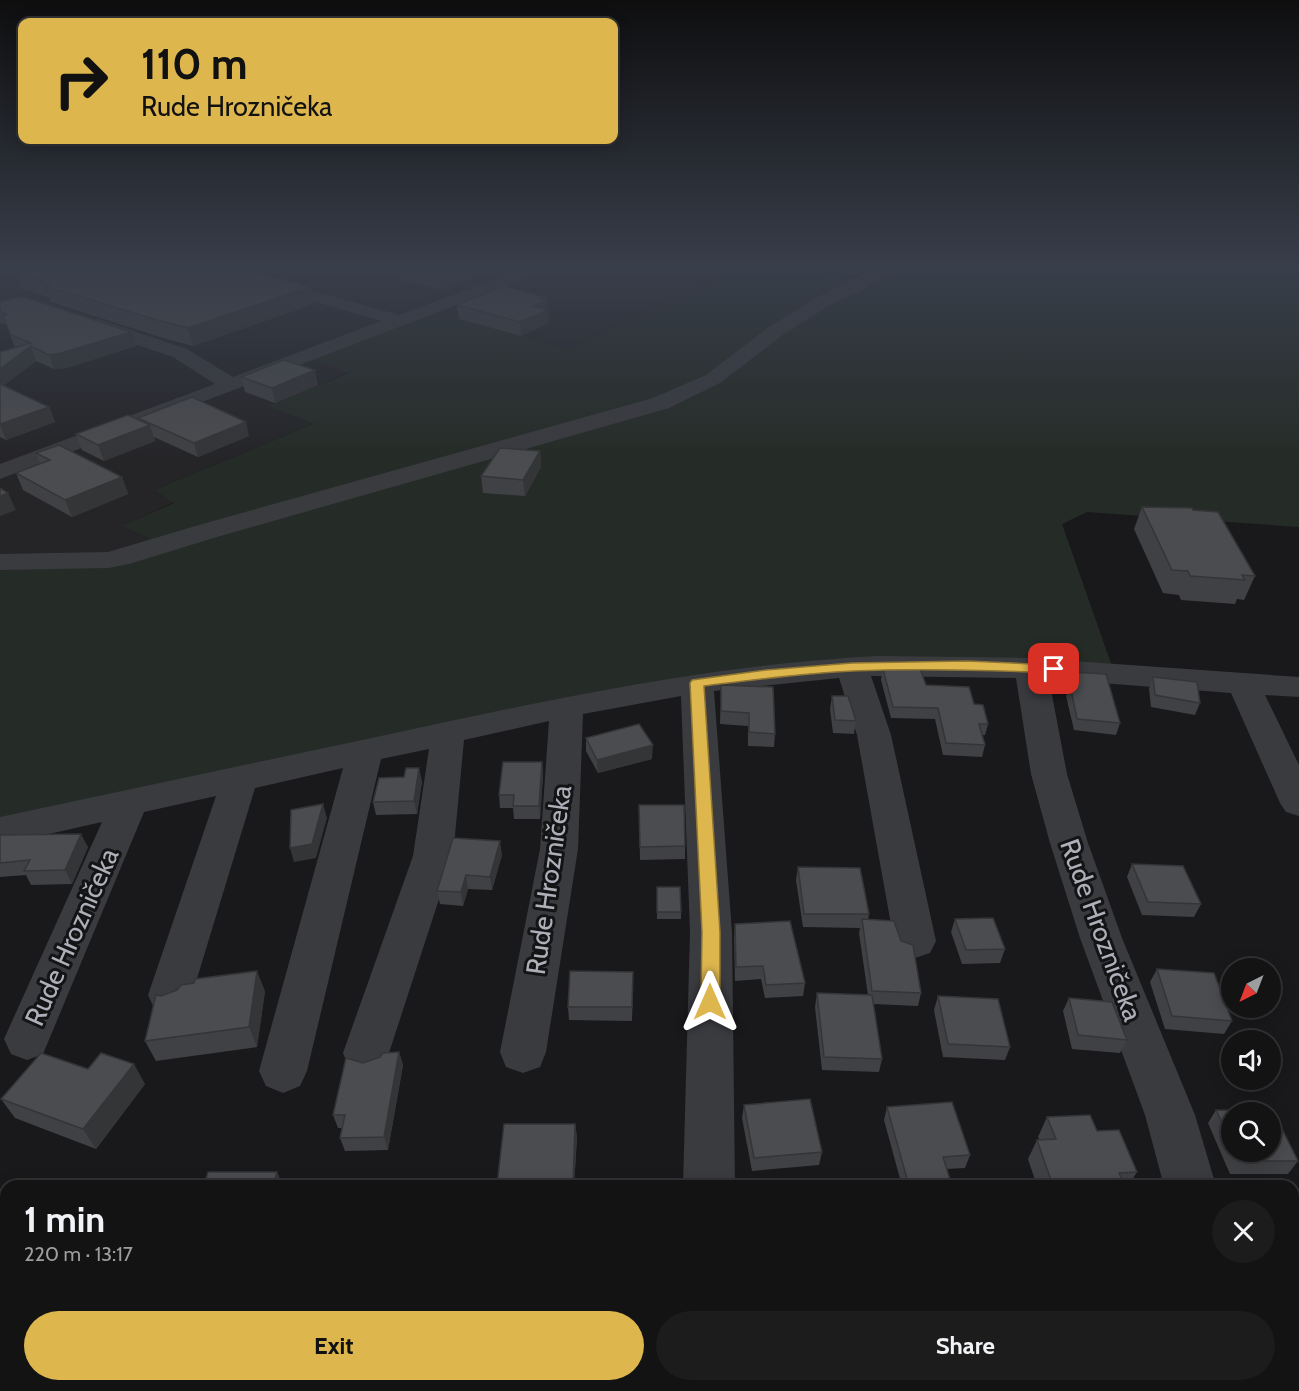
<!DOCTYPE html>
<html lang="en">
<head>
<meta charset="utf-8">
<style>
	:root { --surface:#131314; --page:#1c1c1d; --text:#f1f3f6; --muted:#9d9ea0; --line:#323234; --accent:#ddb64e }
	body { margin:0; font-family:Cabin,sans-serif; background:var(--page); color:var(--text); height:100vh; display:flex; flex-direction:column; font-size:22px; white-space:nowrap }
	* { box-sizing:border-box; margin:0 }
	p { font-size:20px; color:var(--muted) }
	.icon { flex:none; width:33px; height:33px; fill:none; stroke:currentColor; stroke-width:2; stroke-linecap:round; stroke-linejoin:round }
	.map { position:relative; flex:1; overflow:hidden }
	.sheet { position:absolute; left:0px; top:1180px; width:1299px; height:212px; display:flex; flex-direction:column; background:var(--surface); border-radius:18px 18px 0 0; box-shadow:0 3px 15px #0003,0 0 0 2px var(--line) }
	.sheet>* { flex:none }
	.banner { position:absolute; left:18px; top:18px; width:600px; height:126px; border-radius:12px; box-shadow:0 3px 15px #0003,0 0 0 2px var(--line); background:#ddb64e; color:#111; overflow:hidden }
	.needle { width:39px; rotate:222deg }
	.tools { position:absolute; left:1221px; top:958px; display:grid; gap:12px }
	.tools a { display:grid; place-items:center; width:60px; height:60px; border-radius:50%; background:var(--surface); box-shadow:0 3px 15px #0003,0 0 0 2px var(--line); font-size:30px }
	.pin { position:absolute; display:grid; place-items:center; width:51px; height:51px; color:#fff; margin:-26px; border-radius:12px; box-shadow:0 3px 9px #0006 }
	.me { position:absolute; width:66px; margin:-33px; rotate:0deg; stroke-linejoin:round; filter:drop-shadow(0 0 4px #0008) }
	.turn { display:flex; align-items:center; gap:21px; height:126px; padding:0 24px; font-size:27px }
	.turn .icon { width:78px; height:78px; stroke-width:2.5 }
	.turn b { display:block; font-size:42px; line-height:51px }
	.round { display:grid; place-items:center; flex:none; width:63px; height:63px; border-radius:32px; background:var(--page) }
	.head { display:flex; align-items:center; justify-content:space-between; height:102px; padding:0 24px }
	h1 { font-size:36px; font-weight:700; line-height:45px }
	.cta { display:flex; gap:12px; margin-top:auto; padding:12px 24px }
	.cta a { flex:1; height:69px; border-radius:36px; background:var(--accent); color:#111; font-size:24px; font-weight:700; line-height:69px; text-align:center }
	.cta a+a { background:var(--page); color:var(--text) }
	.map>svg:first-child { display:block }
	.built { fill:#252528 }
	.green { fill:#252c27 }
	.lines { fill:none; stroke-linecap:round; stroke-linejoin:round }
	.minor { fill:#3a3b3f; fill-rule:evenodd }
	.wall { fill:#404144; fill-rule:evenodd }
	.shaded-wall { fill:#343537 }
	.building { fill:#4b4c4f; stroke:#343537; stroke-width:1.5 }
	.route { fill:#ddb64e; stroke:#907633; stroke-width:1.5 }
	.labels { text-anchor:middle; stroke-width:6; stroke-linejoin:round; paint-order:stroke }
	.near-street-label { font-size:27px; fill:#adb0b9; stroke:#141416 }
</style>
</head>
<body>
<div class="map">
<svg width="1299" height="1391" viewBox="0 0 1299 1391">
	<rect width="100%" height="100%" fill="#19191b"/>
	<path class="built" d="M 0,266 L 744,266 L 569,350 L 428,310 L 306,357 L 350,372 L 269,406 L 313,424 L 154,490 L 174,502 L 122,526 L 164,545 L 129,556 L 0,562 Z"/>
	<g class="green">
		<path d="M 744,266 C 762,266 790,275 805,269 L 866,281 L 894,266 L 1299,266 L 1299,527 L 1087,512 L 1062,524 L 1114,672 L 816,666 L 0,828 L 0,562 L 78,561 L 162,544 L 121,526 L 174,503 L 154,490 L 313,424 L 268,406 L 349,373 L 304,357 L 428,310 L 569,350 Z"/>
		<path d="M 1293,1311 L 1299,1311 L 1299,1391 L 1265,1391 L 1263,1386 L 1293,1386 Z"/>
		<path d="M 117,1386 L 737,1386 L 736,1391 L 77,1391 Z"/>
	</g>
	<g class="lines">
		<g class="minor">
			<path d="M 200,266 L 225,266 L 399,315 L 531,266 L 553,266 L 551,269 L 0,479 L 0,464 L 215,384 L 173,357 L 84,327 L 82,323 L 84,319 L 98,319 L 187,349 L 233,377 L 381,321 L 202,269 Z"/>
			<path d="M 882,266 L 902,266 L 859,292 L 835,302 L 784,334 L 720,383 L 669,408 L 217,537 L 129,564 L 108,568 L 0,570 L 0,554 L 108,552 L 199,525 L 653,398 L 706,375 L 770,326 L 823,294 Z"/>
			<path d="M 877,656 L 1031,658 L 1299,677 L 1299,697 L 1265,695 L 1299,765 L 1299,816 L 1286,812 L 1280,803 L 1231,693 L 1049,679 L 1067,774 L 1088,843 L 1122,938 L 1195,1115 L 1216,1186 L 1164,1186 L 1145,1115 L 1080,938 L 1050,843 L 1031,774 L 1016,678 L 871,676 L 891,735 L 936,941 L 930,953 L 915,958 L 900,953 L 894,941 L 857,735 L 839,678 L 714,691 L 732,932 L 735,1186 L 683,1186 L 690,932 L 681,696 L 583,714 L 578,849 L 546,1052 L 540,1067 L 523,1073 L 506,1067 L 500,1052 L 540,849 L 549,721 L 464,740 L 453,856 L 389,1053 L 383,1068 L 366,1074 L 349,1068 L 343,1053 L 413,856 L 429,749 L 381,759 L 307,1071 L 300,1086 L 283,1093 L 266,1086 L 259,1071 L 343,768 L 255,788 L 192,995 L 186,1008 L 170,1014 L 154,1008 L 148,995 L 216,796 L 144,812 L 43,1054 L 27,1060 L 11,1054 L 4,1039 L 102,822 L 0,845 L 0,817 C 132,789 263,761 395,733 C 556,698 712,665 877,656 Z"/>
		</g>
	</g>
	<g class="wall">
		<path d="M 23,266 L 121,266 L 143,272 L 313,304 L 193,346 L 163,338 L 51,302 L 49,297 L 22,289 L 16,273 L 25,270 Z"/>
		<path d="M 361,266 L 478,266 L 479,276 L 441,290 L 401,280 L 401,276 Z"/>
		<path d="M 808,266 L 872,266 L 855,275 Z"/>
		<path d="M 545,299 L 547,300 L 549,323 L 521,336 L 459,319 L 457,305 Z"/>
		<path d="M 0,302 L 136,346 L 66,368 L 54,369 L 36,361 L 3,386 L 49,407 L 55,422 L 6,440 L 0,437 L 0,352 L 15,347 L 6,325 L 0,323 Z"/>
		<path d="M 241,377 L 318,385 L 275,403 L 245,392 Z"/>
		<path d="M 138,418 L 249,436 L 198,457 L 154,437 L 155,441 L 104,461 L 82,450 L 76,434 L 138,420 Z"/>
		<path d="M 540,451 L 541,467 L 525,496 L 483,493 L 481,476 Z"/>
		<path d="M 36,453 L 122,477 L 128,494 L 72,517 L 23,490 L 16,473 L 40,464 Z"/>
		<path d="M 1142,507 L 1193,510 L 1255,576 L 1244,600 L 1237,599 L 1235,604 L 1181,600 L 1179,595 L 1163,593 L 1134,529 Z"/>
		<path d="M 883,669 L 926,685 L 988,724 L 985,735 L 982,735 L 985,745 L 982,757 L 943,755 L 935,719 L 891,718 L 881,680 Z"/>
		<path d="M 1073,672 L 1120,723 L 1116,735 L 1074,730 L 1066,696 L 1070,685 L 1070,683 Z"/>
		<path d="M 1153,677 L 1200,703 L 1195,715 L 1151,707 L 1149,689 Z"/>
		<path d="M 721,685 L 775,734 L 774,747 L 748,746 L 748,726 L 720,724 Z"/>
		<path d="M 832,696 L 856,721 L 854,734 L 833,733 L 830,709 Z"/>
		<path d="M 586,738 L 652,759 L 598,773 L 586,751 Z"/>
		<path d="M 542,762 L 543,775 L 540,819 L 514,819 L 513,808 L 500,808 L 499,795 Z"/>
		<path d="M 422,781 L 417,814 L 376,815 L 373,802 Z"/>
		<path d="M 639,805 L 685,846 L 685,859 L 640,860 Z"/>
		<path d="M 0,835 L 88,847 L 72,884 L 31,885 L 26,875 L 0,877 Z"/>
		<path d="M 502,855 L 492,890 L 468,889 L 463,906 L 440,904 L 437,891 Z"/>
		<path d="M 1132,864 L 1201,904 L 1194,917 L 1142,915 L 1127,877 Z"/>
		<path d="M 798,867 L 869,914 L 868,920 L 921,993 L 918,1006 L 873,1004 L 882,1059 L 879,1072 L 822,1070 L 815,1007 L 817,993 L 868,995 L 859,933 L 860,928 L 803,927 L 796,880 Z"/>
		<path d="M 657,887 L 681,912 L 681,919 L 657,919 Z"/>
		<path d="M 955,919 L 1005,949 L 1000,963 L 962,964 L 951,932 Z"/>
		<path d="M 735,924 L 805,983 L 803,996 L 765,998 L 761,979 L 735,981 L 734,938 Z"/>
		<path d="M 1157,969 L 1232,1021 L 1224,1034 L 1165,1029 L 1150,982 Z"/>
		<path d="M 633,985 L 632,1021 L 569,1020 L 568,1007 Z"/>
		<path d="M 265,991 L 257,1047 L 156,1061 L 145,1041 L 161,996 Z"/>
		<path d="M 938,996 L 1010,1047 L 1005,1060 L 943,1057 L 934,1010 Z"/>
		<path d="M 1069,998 L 1127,1040 L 1120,1053 L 1072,1049 L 1063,1011 Z"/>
		<path d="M 399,1052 L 403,1065 L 388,1150 L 345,1151 L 340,1138 L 342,1128 L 338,1128 L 333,1115 L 363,1063 Z"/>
		<path d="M 88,1069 L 145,1084 L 96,1149 L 15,1118 L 1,1099 Z"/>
		<path d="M 744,1105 L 822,1152 L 819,1165 L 752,1171 L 742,1118 Z"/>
		<path d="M 887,1107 L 970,1155 L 965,1168 L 947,1169 L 952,1186 L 902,1186 L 884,1120 Z"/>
		<path d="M 1216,1110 L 1273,1111 L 1298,1161 L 1288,1174 L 1230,1174 L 1208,1123 ZM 1232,1113 L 1270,1113 L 1270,1152 L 1232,1152 Z"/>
		<path d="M 1047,1117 L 1097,1131 L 1137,1172 L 1128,1186 L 1037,1186 L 1028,1159 L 1037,1140 L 1040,1140 L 1038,1137 Z"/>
		<path d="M 575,1124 L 577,1137 L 574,1186 L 498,1186 L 497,1185 Z"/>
	</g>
	<g class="shaded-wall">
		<path d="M 459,266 L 478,266 L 479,276 L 441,290 L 439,275 Z"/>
		<path d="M 864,266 L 872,266 L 855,275 L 855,271 Z"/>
		<path d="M 310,287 L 313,304 L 193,346 L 188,328 Z"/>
		<path d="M 545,297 L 545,300 L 547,300 L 549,323 L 521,336 L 520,322 L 533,306 L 541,298 Z"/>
		<path d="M 131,332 L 136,346 L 66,368 L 54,369 L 49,355 Z"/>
		<path d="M 31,346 L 36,361 L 4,385 L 0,387 L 0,369 Z"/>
		<path d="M 315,370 L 318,385 L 275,403 L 272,388 Z"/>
		<path d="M 49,407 L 55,422 L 6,440 L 0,425 Z"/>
		<path d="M 246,422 L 249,436 L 198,457 L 194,443 Z"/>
		<path d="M 150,425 L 155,441 L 104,461 L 98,445 Z"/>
		<path d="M 540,451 L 541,467 L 525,496 L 523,480 Z"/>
		<path d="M 122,477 L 128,494 L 72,517 L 65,500 Z"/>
		<path d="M 8,493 L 16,510 L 0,516 L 0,496 Z"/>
		<path d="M 653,745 L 652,759 L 598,773 L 597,760 Z"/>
		<path d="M 542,762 L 543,775 L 540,819 L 539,806 Z"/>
		<path d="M 419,768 L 422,781 L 417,814 L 414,801 Z"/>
		<path d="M 323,804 L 327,818 L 316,858 L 294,862 L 290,848 Z"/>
		<path d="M 81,834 L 88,847 L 72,884 L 65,870 Z"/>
		<path d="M 500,841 L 502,855 L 492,890 L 490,877 Z"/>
		<path d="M 466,875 L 468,889 L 463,906 L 461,892 Z"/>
		<path d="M 257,971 L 265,991 L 257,1047 L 249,1027 Z"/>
		<path d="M 399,1052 L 403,1065 L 388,1150 L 384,1137 Z"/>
		<path d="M 134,1064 L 145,1084 L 96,1149 L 83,1129 Z"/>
		<path d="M 575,1124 L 577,1137 L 574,1186 L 573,1186 Z"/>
		<path d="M 277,1172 L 283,1185 L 282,1186 L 273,1186 Z"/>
	</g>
	<g class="building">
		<path d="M 42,266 L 121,266 L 143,272 L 164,266 L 233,266 L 310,287 L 188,328 L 157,320 L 45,286 L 52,284 L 16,273 Z"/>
		<path d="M 403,266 L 464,266 L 439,275 Z"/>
		<path d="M 831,266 L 864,266 L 855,271 Z"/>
		<path d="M 504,286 L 545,297 L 541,298 L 547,300 L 533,306 L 548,310 L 520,322 L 457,305 Z"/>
		<path d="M 24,297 L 131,332 L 61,353 L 49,355 L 31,346 L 0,369 L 0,352 L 31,343 L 11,335 L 2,315 L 7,314 L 0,311 L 0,302 L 14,298 Z"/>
		<path d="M 284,360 L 315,370 L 272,388 L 241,377 Z"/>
		<path d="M 0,384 L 49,407 L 0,424 Z"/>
		<path d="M 192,397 L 246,422 L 194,443 L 138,418 Z"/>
		<path d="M 128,415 L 150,425 L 98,445 L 76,434 Z"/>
		<path d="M 59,445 L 122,477 L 65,500 L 16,473 L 50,460 L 36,453 Z"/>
		<path d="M 500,448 L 540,451 L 523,480 L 481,476 Z"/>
		<path d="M 0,488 L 8,493 L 0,496 Z"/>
		<path d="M 1142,507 L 1192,508 L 1193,510 L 1218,512 L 1255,576 L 1242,575 L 1245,580 L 1190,576 L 1188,571 L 1172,570 Z"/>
		<path d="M 883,669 L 920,669 L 926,685 L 969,687 L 974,704 L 983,705 L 988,724 L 979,724 L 985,745 L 946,743 L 938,708 L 893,707 Z"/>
		<path d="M 1073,672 L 1106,674 L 1120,723 L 1077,719 L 1070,685 L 1077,686 Z"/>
		<path d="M 1153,677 L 1197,682 L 1200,703 L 1155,695 Z"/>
		<path d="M 721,685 L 773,687 L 775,734 L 749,732 L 749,713 L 721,711 Z"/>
		<path d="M 832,696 L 848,696 L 856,721 L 835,720 Z"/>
		<path d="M 639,724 L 653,745 L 597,760 L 586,738 Z"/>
		<path d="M 503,762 L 542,762 L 539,806 L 513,806 L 514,795 L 499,795 Z"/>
		<path d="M 406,768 L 419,768 L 414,801 L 373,802 L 379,778 L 404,777 Z"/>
		<path d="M 323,804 L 312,844 L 290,848 L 291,810 Z"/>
		<path d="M 639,805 L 684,805 L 685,846 L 640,847 Z"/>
		<path d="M 81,834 L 65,870 L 24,871 L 30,860 L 0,863 L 0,835 Z"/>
		<path d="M 453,838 L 500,841 L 490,877 L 466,875 L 461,892 L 437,891 Z"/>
		<path d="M 1132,864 L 1183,866 L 1201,904 L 1148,902 Z"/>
		<path d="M 798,867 L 860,868 L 869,914 L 804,914 Z"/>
		<path d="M 657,887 L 680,887 L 681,912 L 657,912 Z"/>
		<path d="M 993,918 L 1005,949 L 966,950 L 955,919 Z"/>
		<path d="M 862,919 L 894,921 L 901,941 L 913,945 L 921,993 L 872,991 Z"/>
		<path d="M 790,921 L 805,983 L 766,985 L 763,966 L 736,967 L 735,924 Z"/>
		<path d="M 1157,969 L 1214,973 L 1232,1021 L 1172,1016 Z"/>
		<path d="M 257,971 L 249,1027 L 145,1041 L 156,995 L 161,996 L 177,990 L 181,985 L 194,983 L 195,979 Z"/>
		<path d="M 570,971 L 633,972 L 632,1007 L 568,1007 Z"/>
		<path d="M 817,993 L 872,995 L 882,1059 L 824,1057 Z"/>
		<path d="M 938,996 L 998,999 L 1010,1047 L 948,1044 Z"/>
		<path d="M 1069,998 L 1112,1002 L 1127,1040 L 1078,1035 Z"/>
		<path d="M 399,1052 L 384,1137 L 340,1138 L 345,1115 L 333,1115 L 346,1058 L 363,1063 L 380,1057 L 383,1053 Z"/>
		<path d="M 41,1053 L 88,1069 L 101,1053 L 134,1064 L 83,1129 L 1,1099 Z"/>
		<path d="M 810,1099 L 822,1152 L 754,1158 L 744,1105 Z"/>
		<path d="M 952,1102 L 970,1155 L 943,1157 L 952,1186 L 909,1186 L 887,1107 Z"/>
		<path d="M 1216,1110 L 1273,1111 L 1298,1161 L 1239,1161 L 1235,1152 L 1270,1152 L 1270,1113 L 1232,1113 L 1232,1144 Z"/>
		<path d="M 1090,1115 L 1097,1131 L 1119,1130 L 1137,1172 L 1119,1173 L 1125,1186 L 1053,1186 L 1037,1140 L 1056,1139 L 1047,1117 Z"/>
		<path d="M 504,1124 L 575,1124 L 573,1184 L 497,1185 Z"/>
		<path d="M 208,1172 L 277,1172 L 273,1186 L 204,1186 Z"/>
	</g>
	<linearGradient id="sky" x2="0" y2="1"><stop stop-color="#0e0e0f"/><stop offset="0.58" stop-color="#383e4a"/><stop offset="1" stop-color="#383e4a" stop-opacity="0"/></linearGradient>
	<rect width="1299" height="460" fill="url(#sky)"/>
	<path class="route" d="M 967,661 L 1054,665 L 1060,669 L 1054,673 C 987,670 920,668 853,671 C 803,673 753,680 704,686 L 720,932 L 720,1002 L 717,1007 L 710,1010 L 704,1007 L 701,1002 L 702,932 L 690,683 L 692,680 L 766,670 L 852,663 Z"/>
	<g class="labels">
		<g class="near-street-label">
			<text transform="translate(549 880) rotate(-82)" y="9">Rude Hrozničeka</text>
			<text transform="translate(1101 930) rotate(70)" y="9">Rude Hrozničeka</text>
			<text transform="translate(72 937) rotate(-66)" y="9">Rude Hrozničeka</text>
		</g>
	</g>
</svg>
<div class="tools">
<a><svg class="needle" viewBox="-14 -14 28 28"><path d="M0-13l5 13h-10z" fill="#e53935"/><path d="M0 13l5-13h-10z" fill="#9d9ea0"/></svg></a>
<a><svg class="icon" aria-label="sound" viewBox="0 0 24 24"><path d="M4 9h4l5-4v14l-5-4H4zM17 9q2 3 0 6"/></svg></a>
<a><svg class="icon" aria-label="search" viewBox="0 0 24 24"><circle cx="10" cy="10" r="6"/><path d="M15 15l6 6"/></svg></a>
</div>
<div class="pin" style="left:1054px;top:669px;background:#d93025"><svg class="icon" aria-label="arrive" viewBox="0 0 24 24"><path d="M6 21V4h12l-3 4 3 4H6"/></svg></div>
<svg class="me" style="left:710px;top:1002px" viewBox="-20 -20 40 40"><path d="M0-17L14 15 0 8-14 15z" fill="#ddb64e" stroke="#fff" stroke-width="4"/></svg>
<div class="banner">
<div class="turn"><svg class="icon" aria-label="right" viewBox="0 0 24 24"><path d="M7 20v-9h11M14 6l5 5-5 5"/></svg><div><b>110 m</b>Rude Hrozničeka</div></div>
</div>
<section class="sheet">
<div class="head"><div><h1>1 min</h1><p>220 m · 13:17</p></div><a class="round"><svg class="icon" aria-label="close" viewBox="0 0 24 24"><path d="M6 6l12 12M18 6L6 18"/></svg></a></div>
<div class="cta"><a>Exit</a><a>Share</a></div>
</section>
</div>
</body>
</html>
